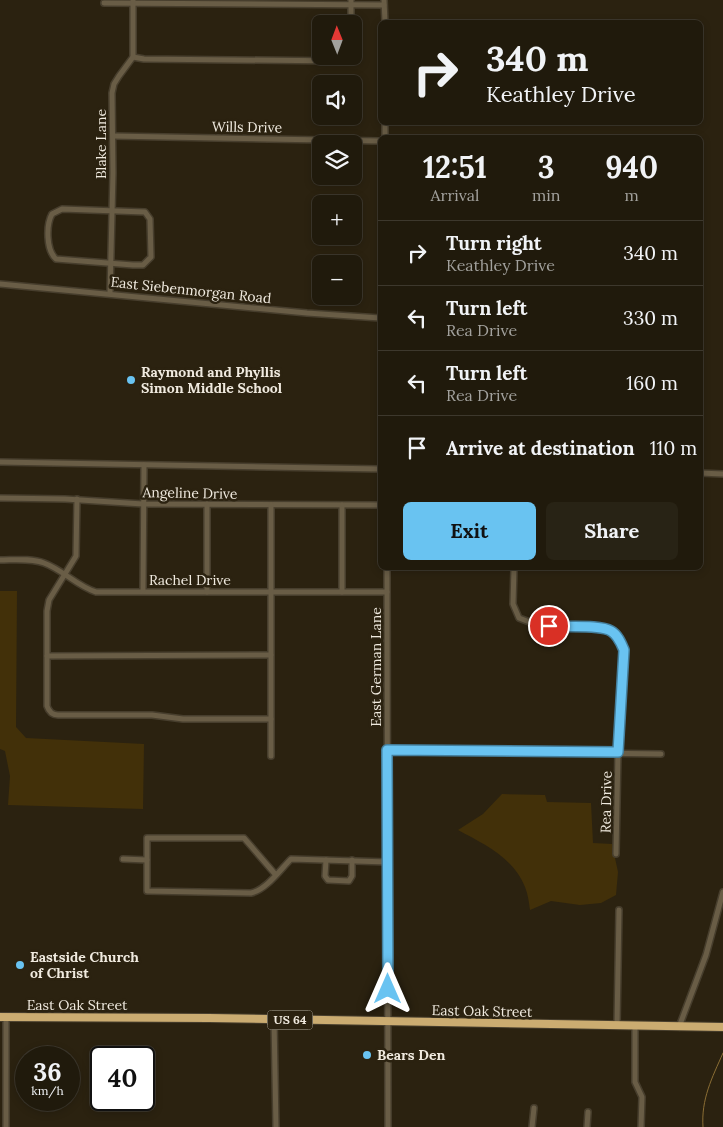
<!DOCTYPE html>
<html lang="en">
<head>
<meta charset="utf-8">
<style>
	:root { --surface:#201a0c; --page:#282315; --text:#f1f3f6; --muted:#a2a19d; --line:#3d382d; --accent:#69c3f1 }
	body { margin:0; font-family:Lora,serif; background:var(--page); color:var(--text); height:100vh; display:flex; flex-direction:column; font-size:19px; white-space:nowrap }
	* { box-sizing:border-box; margin:0 }
	p { font-size:16px; color:var(--muted) }
	.icon { flex:none; width:28px; height:28px; fill:none; stroke:currentColor; stroke-width:2; stroke-linecap:round; stroke-linejoin:round }
	.map { position:relative; flex:1; overflow:hidden }
	.side { position:absolute; left:378px; top:135px; width:325px; height:435px; display:flex; flex-direction:column; background:var(--surface); border-radius:8px; box-shadow:0 2px 8px #0003,0 0 0 1px var(--line) }
	.side>* { flex:none }
	.top-card { position:absolute; left:378px; top:20px; width:325px; height:105px; border-radius:8px; box-shadow:0 2px 8px #0003,0 0 0 1px var(--line); background:#201a0c; color:var(--text); overflow:hidden }
	.needle { width:32px; rotate:359deg }
	.buttons { position:absolute; left:312px; top:15px; display:grid; gap:10px }
	.buttons a { display:grid; place-items:center; width:50px; height:50px; border-radius:8px; background:var(--surface); box-shadow:0 2px 8px #0003,0 0 0 1px var(--line); font-size:25px }
	.speed { position:absolute; left:15px; top:1046px; display:flex; gap:10px; font-size:25px; font-weight:700; text-align:center }
	.speed>* { display:grid; place-content:center; width:65px; height:65px; border-radius:50%; background:var(--surface); box-shadow:0 2px 8px #0003,0 0 0 1px var(--line); line-height:1 }
	.speed small { font-size:12px; font-weight:400 }
	.speed .limit { border:2px solid #111; border-radius:8px; background:#fff; color:#111 }
	.pin { position:absolute; display:grid; place-items:center; width:42px; height:42px; color:#fff; margin:-21px; border:2px solid #fff; border-radius:50%; box-shadow:0 1px 5px #0007 }
	.me { position:absolute; width:55px; margin:-28px; rotate:0deg; stroke-linejoin:round; filter:drop-shadow(0 0 4px #0008) }
	.turn { display:flex; align-items:center; gap:18px; height:105px; padding:0 25px; font-size:22px }
	.turn .icon { width:65px; height:65px; stroke-width:2.5 }
	.turn b { display:block; font-size:35px; line-height:42px }
	.eta { display:flex; justify-content:space-evenly; align-items:center; height:85px; text-align:center }
	.eta b { font-size:30px; font-weight:700; line-height:35px }
	.button { display:flex; gap:10px; margin-top:auto; padding:10px 25px }
	.button a { flex:1; height:58px; border-radius:8px; background:var(--accent); color:#111; font-size:20px; font-weight:700; line-height:58px; text-align:center }
	.button a+a { background:var(--page); color:var(--text) }
	ul { padding:0; list-style:none }
	li { display:flex; align-items:center; gap:15px; height:65px; padding:0 25px; border-top:1px solid var(--line) }
	li div { flex:1 }
	li b { display:block; font-size:19px }
	li em { font-style:normal }
	.map>svg:first-child { display:block }
	.green { fill:#423009 }
	.lines { fill:none; stroke-linecap:round; stroke-linejoin:round }
	.stream { stroke:#8b6e34; stroke-width:1 }
	.minor-casing { stroke:#473e2d; stroke-width:8 }
	.highway-casing { stroke:#473e2d; stroke-width:10 }
	.minor { stroke:#695d46; stroke-width:5 }
	.highway { stroke:#cbac71; stroke-width:8 }
	.route-casing { stroke:#447f9d; stroke-width:12 }
	.route { stroke:#69c3f1; stroke-width:9 }
	.poi-dot { fill:#69c3f1; stroke:#2b2210; stroke-width:2 }
	.labels { text-anchor:middle; stroke-width:5; stroke-linejoin:round; paint-order:stroke }
	.shield { fill:#2b2210; stroke:#b5aea1; stroke-width:1 }
	.shield-label { font-size:12px; font-weight:bold; fill:#f0eadf }
	.street-label { font-size:14px; fill:#f0eadf; stroke:#2b2210 }
	.poi-label { font-size:14px; font-weight:bold; fill:#f0eadf; stroke:#2b2210; text-anchor:start }
</style>
</head>
<body>
<div class="map">
<svg width="723" height="1127" viewBox="0 0 723 1127">
	<rect width="100%" height="100%" fill="#2b2210"/>
	<g class="green">
		<path d="M 0,591 L 17,591 L 16,727 L 26,738 L 144,744 L 143,809 L 8,805 L 10,776 L 5,751 L 0,749 Z"/>
		<path d="M 502,794 L 545,795 L 547,802 L 591,803 L 593,843 L 612,844 L 618,872 L 616,895 L 601,903 L 580,905 L 551,901 L 530,910 C 529,903 528,894 525,887 C 514,858 484,844 458,830 L 483,814 Z"/>
	</g>
	<g class="lines">
		<path class="stream" d="M 703,1127 C 701,1099 712,1078 723,1053"/>
		<g class="minor-casing">
			<g id="minor">
				<path d="M 351,0 L 351,24"/>
				<path d="M 384,0 L 385,22"/>
				<path d="M 104,3 L 384,5"/>
				<path d="M 133,57 L 144,59 L 340,61 L 346,59 L 348,56"/>
				<path d="M 385,122 L 385,138"/>
				<path d="M 113,136 L 380,141"/>
				<path d="M 62,209 L 145,212 L 150,219 L 151,257 L 143,265 L 133,265 L 56,259 C 46,250 46,225 52,214 Z"/>
				<path d="M 0,284 L 307,313 L 380,318"/>
				<path d="M 110,293 L 113,173 L 112,93 L 114,84 L 119,76 L 133,57 L 133,0"/>
				<path d="M 0,462 L 380,469"/>
				<path d="M 700,473 L 723,474"/>
				<path d="M 0,498 L 65,499 L 143,504 L 380,505"/>
				<path d="M 77,499 L 76,556 L 49,600 L 47,611 L 47,706 C 49,712 52,715 58,715 L 152,715 L 183,719 L 271,719"/>
				<path d="M 342,505 L 342,592"/>
				<path d="M 0,560 C 14,560 31,558 44,563 C 63,570 77,586 96,592 L 387,592"/>
				<path d="M 387,568 L 388,1127"/>
				<path d="M 514,568 L 513,604 L 519,618 C 533,624 546,627 561,628 C 576,629 597,623 611,631 C 618,635 621,643 624,650 L 618,752 L 616,854"/>
				<path d="M 143,591 L 144,465"/>
				<path d="M 207,592 L 207,504"/>
				<path d="M 47,656 L 271,655"/>
				<path d="M 387,750 L 661,754"/>
				<path d="M 271,756 L 271,505"/>
				<path d="M 123,859 L 147,860"/>
				<path d="M 326,860 L 325,876 L 328,880 L 349,881 L 352,876 L 352,860"/>
				<path d="M 275,874 L 244,838 L 147,838 L 147,891 L 251,893 C 266,890 280,870 291,859 L 388,862"/>
				<path d="M 274,1019 L 276,1127"/>
				<path d="M 617,1025 L 619,910"/>
				<path d="M 635,1025 L 635,1082 L 642,1097 L 641,1127"/>
				<path d="M 679,1027 L 706,955 L 723,892"/>
				<path d="M 6,1127 L 6,1017"/>
				<path d="M 532,1127 L 534,1108"/>
				<path d="M 587,1127 L 588,1112"/>
			</g>
		</g>
		<g class="highway-casing">
			<path id="highway" d="M 0,1017 L 209,1018 L 723,1027"/>
		</g>
		<use href="#minor" class="minor"/>
		<use href="#highway" class="highway"/>
	</g>
	<g class="lines">
		<g class="route-casing">
			<path id="route" d="M 388,989 L 387,750 L 618,752 L 624,650 C 621,643 618,635 611,631 C 599,624 564,628 549,626"/>
		</g>
		<use href="#route" class="route"/>
	</g>
	<g class="poi-dot">
		<circle cx="131" cy="380" r="5"/>
		<circle cx="20" cy="965" r="5"/>
		<circle cx="367" cy="1055" r="5"/>
	</g>
	<g class="labels">
		<rect class="shield" x="267.5" y="1010.5" width="45" height="19" rx="4"/>
		<g class="shield-label">
			<text x="290" y="1024">US 64</text>
		</g>
		<g class="street-label">
			<text transform="translate(247 127) rotate(1)" y="5">Wills Drive</text>
			<text transform="translate(101 144) rotate(-90)" y="5">Blake Lane</text>
			<text transform="translate(191 290) rotate(6)" y="5">East Siebenmorgan Road</text>
			<text transform="translate(190 493) rotate(1)" y="5">Angeline Drive</text>
			<text x="190" y="585">Rachel Drive</text>
			<text transform="translate(376 667) rotate(-90)" y="5">East German Lane</text>
			<text transform="translate(606 802) rotate(-89)" y="5">Rea Drive</text>
			<text x="77" y="1010">East Oak Street</text>
			<text transform="translate(482 1011) rotate(1)" y="5">East Oak Street</text>
		</g>
		<g class="poi-label">
			<text x="141" y="377">Raymond and Phyllis<tspan x="141" dy="16">Simon Middle School</tspan></text>
			<text x="30" y="962">Eastside Church<tspan x="30" dy="16">of Christ</tspan></text>
			<text x="377" y="1060">Bears Den</text>
		</g>
	</g>
</svg>
<div class="buttons">
<a><svg class="needle" viewBox="-14 -14 28 28"><path d="M0-13l5 13h-10z" fill="#e53935"/><path d="M0 13l5-13h-10z" fill="#a2a19d"/></svg></a>
<a><svg class="icon" aria-label="sound" viewBox="0 0 24 24"><path d="M4 9h4l5-4v14l-5-4H4zM17 9q2 3 0 6"/></svg></a>
<a><svg class="icon" aria-label="layers" viewBox="0 0 24 24"><path d="M12 4l9 5-9 5-9-5zM3 14l9 5 9-5"/></svg></a>
<a>+</a>
<a>−</a>
</div>
<div class="speed"><div>36<small>km/h</small></div><div class="limit">40</div></div>
<div class="pin" style="left:549px;top:626px;background:#d93025"><svg class="icon" aria-label="arrive" viewBox="0 0 24 24"><path d="M6 21V4h12l-3 4 3 4H6"/></svg></div>
<svg class="me" style="left:388px;top:989px" viewBox="-20 -20 40 40"><path d="M0-17L14 15 0 8-14 15z" fill="#69c3f1" stroke="#fff" stroke-width="4"/></svg>
<div class="top-card">
<div class="turn"><svg class="icon" aria-label="right" viewBox="0 0 24 24"><path d="M7 20v-9h11M14 6l5 5-5 5"/></svg><div><b>340 m</b>Keathley Drive</div></div>
</div>
<section class="side">
<div class="eta">
<div><b>12:51</b><p>Arrival</p></div>
<div><b>3</b><p>min</p></div>
<div><b>940</b><p>m</p></div>
</div>
<ul>
<li><svg class="icon" aria-label="right" viewBox="0 0 24 24"><path d="M7 20v-9h11M14 6l5 5-5 5"/></svg><div><b>Turn right</b><p>Keathley Drive</p></div><em>340 m</em></li>
<li><svg class="icon" aria-label="left" viewBox="0 0 24 24"><path d="M17 20v-9H6M10 6l-5 5 5 5"/></svg><div><b>Turn left</b><p>Rea Drive</p></div><em>330 m</em></li>
<li><svg class="icon" aria-label="left" viewBox="0 0 24 24"><path d="M17 20v-9H6M10 6l-5 5 5 5"/></svg><div><b>Turn left</b><p>Rea Drive</p></div><em>160 m</em></li>
<li><svg class="icon" aria-label="arrive" viewBox="0 0 24 24"><path d="M6 21V4h12l-3 4 3 4H6"/></svg><div><b>Arrive at destination</b></div><em>110 m</em></li>
</ul>
<div class="button"><a>Exit</a><a>Share</a></div>
</section>
</div>
</body>
</html>
